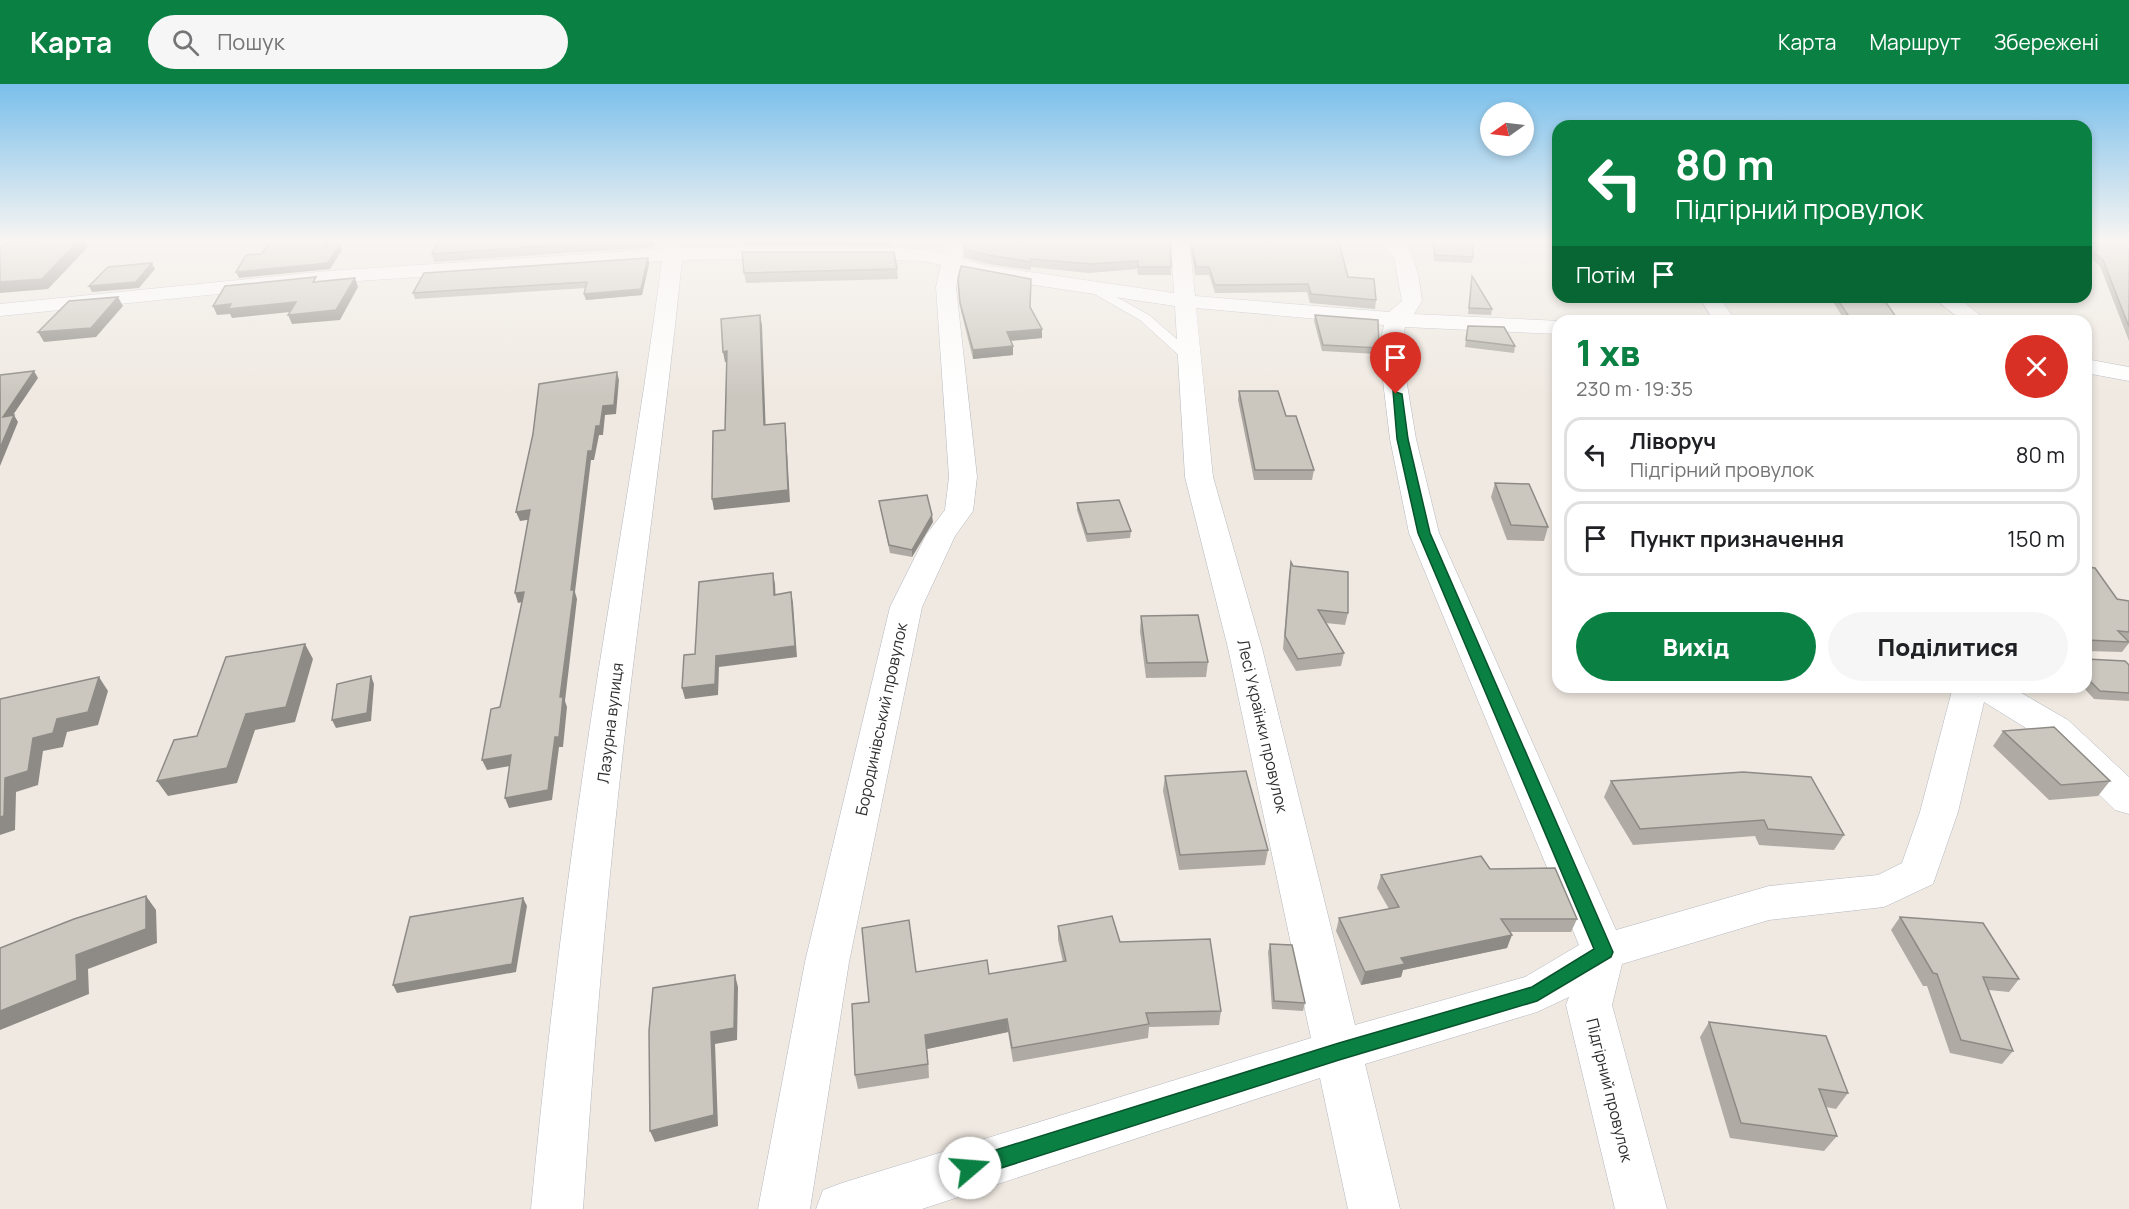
<!DOCTYPE html>
<html lang="uk">
<head>
<meta charset="utf-8">
<style>
	:root { --surface:#fff; --page:#f6f6f6; --text:#202124; --muted:#757577; --line:#e0e0e0; --accent:#0b8043 }
	body { margin:0; font-family:Manrope,sans-serif; background:var(--page); color:var(--text); height:100vh; display:flex; flex-direction:column; font-size:22px; white-space:nowrap }
	* { box-sizing:border-box; margin:0 }
	p { font-size:20px; color:var(--muted) }
	.icon { flex:none; width:33px; height:33px; fill:none; stroke:currentColor; stroke-width:2; stroke-linecap:round; stroke-linejoin:round }
	.map { position:relative; flex:1; overflow:hidden }
	.details { position:absolute; left:1552px; top:231px; width:540px; height:378px; display:flex; flex-direction:column; background:var(--surface); border-radius:18px; box-shadow:0 3px 9px #0003 }
	.details>* { flex:none }
	.hud { position:absolute; left:1552px; top:36px; width:540px; height:183px; border-radius:18px; box-shadow:0 3px 9px #0003; background:#0b8043; color:#fff; overflow:hidden }
	.needle { width:39px; rotate:256deg }
	.fabs { position:absolute; left:1480px; top:18px; display:grid; gap:12px }
	.fabs a { display:grid; place-items:center; width:54px; height:54px; border-radius:50%; background:var(--surface); box-shadow:0 3px 9px #0003; font-size:30px }
	.pin { position:absolute; display:grid; place-items:center; width:51px; height:51px; color:#fff; margin:-62px -26px; border-radius:50% 50% 50% 0; rotate:-45deg; box-shadow:0 0 6px #0007 }
	.pin .icon { rotate:45deg }
	.me { position:absolute; width:66px; margin:-33px; rotate:72deg; stroke-linejoin:round; filter:drop-shadow(0 0 4px #0008) }
	.turn { display:flex; align-items:center; gap:21px; height:126px; padding:0 24px; font-size:27px }
	.turn .icon { width:78px; height:78px; stroke-width:2.5 }
	.turn b { display:block; font-size:42px; line-height:51px }
	.then { display:flex; align-items:center; height:57px; padding:0 24px; background:#0003; gap:12px; font-size:22px }
	.round { display:grid; place-items:center; flex:none; width:63px; height:63px; border-radius:32px; background:var(--page) }
	.summary { display:flex; align-items:center; justify-content:space-between; height:102px; padding:0 24px }
	h1 { font-size:36px; font-weight:800; line-height:45px; color:var(--accent) }
	.primary-button { display:flex; gap:12px; margin-top:auto; padding:12px 24px }
	.primary-button a { flex:1; height:69px; border-radius:36px; background:var(--accent); color:#fff; font-size:24px; font-weight:800; line-height:69px; text-align:center }
	.primary-button a+a { background:var(--page); color:var(--text) }
	ul { padding:0; list-style:none }
	li { display:flex; align-items:center; gap:18px; height:75px; margin:0 12px 9px; padding:0 12px; border:3px solid var(--line); border-radius:18px }
	li div { flex:1 }
	li b { display:block; font-size:22px }
	li em { font-style:normal }
	header { display:flex; align-items:center; gap:36px; box-sizing:border-box; height:84px; padding:0 30px; background:var(--accent); color:#fff }
	header strong { font-size:28px }
	nav { display:flex; gap:33px; margin-inline-start:auto; font-size:21px }
	.search { width:420px; height:54px; background:var(--page); display:flex; align-items:center; gap:15px; box-sizing:border-box; padding:0 21px; border-radius:33px; color:var(--muted); font-size:22px }
	.map>svg:first-child { display:block }
	.lines { fill:none; stroke-linecap:round; stroke-linejoin:round }
	.service-casing { stroke:#b4b7c1; stroke-width:1 }
	.minor-casing { stroke:#b4b7c1; stroke-width:1 }
	.service { fill:#fff; fill-rule:evenodd }
	.minor { fill:#fff; fill-rule:evenodd }
	.wall { fill:#afaba4 }
	.shaded-wall { fill:#8e8b86 }
	.building { fill:#cbc7bf; stroke:#8e8b86; stroke-width:1.5 }
	.route { fill:#0b8043; stroke:#07532c; stroke-width:1.5 }
	.labels { text-anchor:middle; stroke-width:6; stroke-linejoin:round; paint-order:stroke }
	.street-label { font-size:16px; fill:#2e2e2e; stroke:#fff }
</style>
</head>
<body>
<header>
<strong>Карта</strong>
<div class="search"><svg class="icon" aria-label="search" viewBox="0 0 24 24"><circle cx="10" cy="10" r="6"/><path d="M15 15l6 6"/></svg>Пошук</div>
<nav><a>Карта</a><a>Маршрут</a><a>Збережені</a></nav>
</header>
<div class="map">
<svg width="2129" height="1125" viewBox="0 0 2129 1125">
	<rect width="100%" height="100%" fill="#efe9e1"/>
	<g class="lines">
		<g class="service-casing">
			<path id="service" d="M 1093,200 L 1149,231 L 1194,270 L 1194,276 L 1184,276 L 1140,236 L 1089,207 L 1089,201 Z"/>
		</g>
		<g class="minor-casing">
			<g id="minor">
				<path d="M 663,155 L 681,155 L 682,164 L 833,162 L 925,165 L 943,170 L 948,155 L 964,155 L 962,175 L 988,182 L 1174,209 L 1171,155 L 1189,155 L 1195,212 L 1389,228 L 1402,217 L 1394,173 L 1375,155 L 1398,155 C 1417,171 1419,194 1422,217 L 1414,230 L 1560,237 L 1558,250 L 1405,243 L 1401,264 L 1416,355 L 1439,449 L 1616,846 L 1769,802 L 1878,791 L 1902,779 L 1920,728 L 1953,603 L 2011,603 L 2068,636 L 2129,693 L 2129,730 L 2115,726 L 2042,654 L 1984,618 L 1958,728 L 1933,800 L 1884,823 L 1769,836 L 1622,880 L 1612,921 L 1667,1125 L 1615,1125 L 1566,921 L 1569,913 L 1537,928 L 1365,980 L 1400,1125 L 1348,1125 L 1320,994 L 922,1125 L 816,1125 L 823,1106 L 842,1099 L 1311,954 L 1228,564 L 1185,393 L 1175,222 L 987,194 L 960,187 L 956,203 L 977,393 L 973,427 L 955,452 L 922,523 L 849,878 L 810,1125 L 758,1125 L 805,878 L 890,523 L 926,451 L 945,426 L 949,393 L 936,203 L 941,181 L 924,177 L 833,174 L 682,176 C 668,314 649,452 632,590 C 610,768 595,946 583,1125 L 531,1125 C 548,946 570,768 598,590 C 620,452 644,315 662,177 L 327,199 L 0,232 L 0,220 L 327,187 L 663,165 ZM 1196,224 L 1384,241 L 1379,264 L 1390,355 L 1409,449 L 1579,861 L 1525,893 L 1355,941 L 1262,564 L 1213,393 Z"/>
				<path d="M 1699,213 L 1719,213 L 1736,237 L 1714,237 Z"/>
				<path d="M 1932,213 L 1958,213 L 1987,237 L 1963,237 Z"/>
				<path d="M 2086,275 L 2129,283 L 2129,297 L 2086,289 Z"/>
			</g>
		</g>
		<use href="#service" class="service"/>
		<use href="#minor" class="minor"/>
	</g>
	<g class="wall">
		<path d="M 655,155 L 653,163 L 434,178 L 432,170 Z"/>
		<path d="M 742,155 L 891,155 L 891,162 L 743,161 Z"/>
		<path d="M 964,155 L 1170,155 L 1171,191 L 1138,191 L 1137,185 L 1089,189 L 1031,183 L 1031,186 L 988,180 L 964,173 Z"/>
		<path d="M 1189,155 L 1334,155 L 1348,193 L 1376,216 L 1375,225 L 1310,219 L 1307,208 L 1215,209 L 1209,191 L 1195,191 Z"/>
		<path d="M 1428,155 L 1472,155 L 1473,173 L 1472,179 L 1434,177 L 1433,164 Z"/>
		<path d="M 2086,155 L 2129,155 L 2129,257 L 2100,182 L 2086,170 Z"/>
		<path d="M 648,174 L 649,180 L 642,211 L 586,216 L 584,210 L 586,204 L 415,215 L 413,209 Z"/>
		<path d="M 897,185 L 898,195 L 746,199 L 744,189 Z"/>
		<path d="M 1472,192 L 1492,225 L 1491,231 L 1468,230 Z"/>
		<path d="M 958,203 L 1031,223 L 1042,254 L 1010,257 L 1013,271 L 973,275 L 961,227 Z"/>
		<path d="M 1830,213 L 1882,213 L 1899,237 L 1845,237 Z"/>
		<path d="M 1315,231 L 1379,264 L 1377,270 L 1322,267 L 1314,237 Z"/>
		<path d="M 1468,242 L 1515,262 L 1514,269 L 1465,263 Z"/>
		<path d="M 1239,307 L 1286,332 L 1314,386 L 1312,396 L 1254,396 L 1238,316 Z"/>
		<path d="M 1495,399 L 1548,443 L 1544,457 L 1507,456 L 1491,413 Z"/>
		<path d="M 879,417 L 933,438 L 912,473 L 890,469 Z"/>
		<path d="M 1077,419 L 1131,447 L 1130,454 L 1087,458 L 1077,426 Z"/>
		<path d="M 1291,478 L 1293,482 L 1348,529 L 1345,541 L 1326,539 L 1344,569 L 1341,582 L 1296,587 L 1283,565 L 1289,490 Z"/>
		<path d="M 2086,483 L 2117,515 L 2129,517 L 2129,559 L 2122,568 L 2086,567 Z"/>
		<path d="M 1141,532 L 1208,578 L 1206,593 L 1146,594 L 1140,547 Z"/>
		<path d="M 2086,575 L 2129,581 L 2129,617 L 2094,615 L 2083,603 L 2086,603 Z"/>
		<path d="M 2003,647 L 2110,697 L 2098,712 L 2049,716 L 1993,662 Z"/>
		<path d="M 1165,692 L 1268,766 L 1265,781 L 1179,786 L 1163,707 Z"/>
		<path d="M 1611,697 L 1844,751 L 1834,766 L 1759,761 L 1755,752 L 1633,761 L 1604,713 Z"/>
		<path d="M 1490,785 L 1577,835 L 1571,848 L 1510,848 L 1507,864 L 1403,886 L 1401,893 L 1361,901 L 1336,847 L 1339,834 L 1389,825 L 1377,804 L 1381,791 Z"/>
		<path d="M 1900,833 L 2019,895 L 2009,908 L 1989,906 L 2013,967 L 2002,980 L 1950,969 L 1927,902 L 1923,902 L 1891,846 Z"/>
		<path d="M 1058,842 L 1120,858 L 1221,927 L 1219,941 L 1149,943 L 1148,954 L 1013,978 L 1008,948 L 927,965 L 929,994 L 858,1005 L 855,991 L 869,918 L 916,888 L 989,890 L 1063,878 L 1058,856 Z"/>
		<path d="M 1270,860 L 1305,919 L 1303,927 L 1272,925 L 1268,868 Z"/>
		<path d="M 1709,938 L 1848,1009 L 1836,1025 L 1826,1023 L 1837,1052 L 1824,1067 L 1730,1054 L 1700,953 Z"/>
	</g>
	<g class="shaded-wall">
		<path d="M 80,155 L 84,155 L 88,163 L 48,205 L 0,209 L 0,198 Z"/>
		<path d="M 327,155 L 333,155 L 325,167 L 323,162 Z"/>
		<path d="M 655,155 L 653,163 L 652,156 Z"/>
		<path d="M 340,160 L 342,166 L 330,185 L 239,194 L 236,188 Z"/>
		<path d="M 648,174 L 649,180 L 642,211 L 586,216 L 584,210 Z"/>
		<path d="M 152,179 L 155,185 L 139,204 L 92,208 L 89,202 Z"/>
		<path d="M 355,194 L 358,203 L 340,236 L 292,240 L 288,231 Z"/>
		<path d="M 118,213 L 123,222 L 96,253 L 44,258 L 38,248 Z"/>
		<path d="M 296,218 L 299,227 L 232,234 L 230,230 L 217,231 L 213,222 L 231,220 Z"/>
		<path d="M 760,231 L 762,241 L 766,352 L 764,341 Z"/>
		<path d="M 1042,245 L 1042,254 L 1007,257 L 1007,248 Z"/>
		<path d="M 1013,262 L 1013,271 L 973,275 L 973,266 Z"/>
		<path d="M 727,267 L 729,278 L 725,278 L 723,268 Z"/>
		<path d="M 34,287 L 38,294 L 7,340 L 3,333 Z"/>
		<path d="M 617,288 L 619,296 L 616,330 L 605,331 L 603,351 L 599,351 L 594,376 L 591,376 L 575,508 L 577,515 L 565,617 L 567,623 L 563,663 L 559,663 L 552,716 L 509,724 L 505,714 L 560,613 L 571,506 L 588,367 L 603,322 Z"/>
		<path d="M 14,331 L 18,338 L 0,382 L 0,364 Z"/>
		<path d="M 785,339 L 786,350 L 790,418 L 714,426 L 712,415 Z"/>
		<path d="M 530,426 L 533,435 L 520,437 L 516,428 Z"/>
		<path d="M 932,431 L 933,438 L 912,473 L 912,466 Z"/>
		<path d="M 773,489 L 775,500 L 776,521 L 774,511 Z"/>
		<path d="M 524,508 L 527,517 L 518,519 L 515,509 Z"/>
		<path d="M 791,508 L 793,519 L 797,573 L 719,583 L 718,611 L 685,615 L 682,604 L 716,572 Z"/>
		<path d="M 305,560 L 313,575 L 295,638 L 255,646 L 237,699 L 168,712 L 157,697 L 246,630 Z"/>
		<path d="M 371,592 L 374,600 L 371,637 L 336,644 L 332,636 Z"/>
		<path d="M 99,593 L 108,607 L 98,641 L 67,648 L 63,663 L 43,667 L 38,701 L 16,708 L 15,746 L 0,751 L 0,733 L 5,694 L 33,654 L 57,635 Z"/>
		<path d="M 511,671 L 515,681 L 487,686 L 482,676 Z"/>
		<path d="M 146,812 L 156,826 L 157,859 L 88,885 L 89,910 L 0,946 L 0,927 L 76,871 Z"/>
		<path d="M 523,814 L 527,822 L 516,888 L 397,909 L 393,901 Z"/>
		<path d="M 1512,851 L 1507,864 L 1403,886 L 1401,893 L 1361,901 L 1365,888 L 1401,874 Z"/>
		<path d="M 735,891 L 738,903 L 737,956 L 715,960 L 718,1042 L 655,1058 L 650,1047 L 711,948 Z"/>
		<path d="M 1007,935 L 1008,948 L 927,965 L 929,994 L 925,951 Z"/>
	</g>
	<g class="building">
		<path d="M 54,155 L 80,155 L 42,195 L 0,198 L 0,164 L 6,160 Z"/>
		<path d="M 273,155 L 327,155 L 323,162 L 340,160 L 328,179 L 236,188 L 246,171 L 261,170 Z"/>
		<path d="M 439,155 L 652,155 L 432,170 Z"/>
		<path d="M 964,155 L 1170,155 L 1171,183 L 1138,183 L 1138,177 L 1090,180 L 1031,175 L 1031,178 L 988,171 L 964,165 Z"/>
		<path d="M 1191,155 L 1334,155 L 1339,159 L 1348,193 L 1374,195 L 1376,216 L 1311,210 L 1308,200 L 1215,201 L 1209,183 L 1196,183 Z"/>
		<path d="M 1432,155 L 1472,155 L 1473,173 L 1435,171 L 1434,159 Z"/>
		<path d="M 2086,155 L 2129,155 L 2129,243 L 2103,176 L 2086,161 Z"/>
		<path d="M 742,168 L 894,168 L 897,185 L 744,189 Z"/>
		<path d="M 648,174 L 641,205 L 584,210 L 587,198 L 413,209 L 424,189 Z"/>
		<path d="M 152,179 L 136,198 L 89,202 L 108,183 Z"/>
		<path d="M 961,182 L 1031,195 L 1030,223 L 1042,245 L 1007,248 L 1013,262 L 973,266 L 960,219 L 958,195 Z"/>
		<path d="M 1472,192 L 1492,225 L 1469,224 Z"/>
		<path d="M 316,193 L 313,198 L 355,194 L 336,226 L 288,231 L 296,218 L 228,225 L 231,220 L 213,222 L 225,202 Z"/>
		<path d="M 118,213 L 91,244 L 38,248 L 69,217 Z"/>
		<path d="M 1836,213 L 1882,213 L 1899,237 L 1852,237 Z"/>
		<path d="M 760,231 L 764,341 L 785,339 L 788,406 L 712,415 L 713,347 L 725,346 L 727,267 L 723,268 L 721,235 Z"/>
		<path d="M 1315,231 L 1378,236 L 1379,264 L 1323,261 Z"/>
		<path d="M 1468,242 L 1504,243 L 1515,262 L 1466,256 Z"/>
		<path d="M 34,287 L 3,333 L 14,331 L 0,364 L 0,291 Z"/>
		<path d="M 617,288 L 614,321 L 603,322 L 600,342 L 596,342 L 592,367 L 588,367 L 571,506 L 574,506 L 560,613 L 563,613 L 559,653 L 555,653 L 548,706 L 505,714 L 511,671 L 482,676 L 491,625 L 500,623 L 524,508 L 515,509 L 530,426 L 516,428 L 533,350 L 539,300 Z"/>
		<path d="M 1239,307 L 1278,307 L 1286,332 L 1296,332 L 1314,386 L 1255,386 Z"/>
		<path d="M 1495,399 L 1529,400 L 1548,443 L 1511,441 Z"/>
		<path d="M 927,411 L 932,431 L 912,466 L 889,461 L 879,417 Z"/>
		<path d="M 1119,416 L 1131,447 L 1087,450 L 1077,419 Z"/>
		<path d="M 1291,478 L 1293,482 L 1348,488 L 1348,529 L 1318,526 L 1344,569 L 1298,575 L 1285,552 Z"/>
		<path d="M 2086,483 L 2095,484 L 2117,515 L 2129,517 L 2129,548 L 2118,547 L 2129,558 L 2086,556 Z"/>
		<path d="M 773,489 L 774,511 L 791,508 L 795,562 L 716,572 L 715,600 L 682,604 L 684,571 L 695,570 L 699,498 Z"/>
		<path d="M 1198,531 L 1208,578 L 1147,579 L 1141,532 Z"/>
		<path d="M 305,560 L 286,623 L 246,630 L 227,684 L 157,697 L 174,656 L 197,652 L 226,573 Z"/>
		<path d="M 2086,575 L 2125,577 L 2129,581 L 2129,609 L 2100,607 L 2086,593 Z"/>
		<path d="M 371,592 L 367,629 L 332,636 L 337,600 Z"/>
		<path d="M 99,593 L 88,628 L 57,635 L 53,649 L 33,654 L 28,687 L 5,694 L 4,732 L 0,733 L 0,615 Z"/>
		<path d="M 2054,643 L 2110,697 L 2061,701 L 2003,647 Z"/>
		<path d="M 1246,687 L 1268,766 L 1180,771 L 1165,692 Z"/>
		<path d="M 1743,688 L 1811,693 L 1844,751 L 1768,745 L 1764,736 L 1640,745 L 1611,697 Z"/>
		<path d="M 1481,772 L 1490,785 L 1555,784 L 1577,835 L 1501,835 L 1512,851 L 1401,874 L 1405,880 L 1365,888 L 1339,834 L 1399,823 L 1381,791 Z"/>
		<path d="M 146,812 L 146,845 L 76,871 L 77,896 L 0,927 L 0,864 L 74,835 Z"/>
		<path d="M 523,814 L 512,880 L 393,901 L 410,833 Z"/>
		<path d="M 1112,832 L 1120,858 L 1210,855 L 1221,927 L 1146,929 L 1149,940 L 1012,964 L 1007,935 L 925,951 L 928,980 L 855,991 L 852,920 L 869,918 L 862,844 L 909,836 L 916,888 L 987,876 L 989,890 L 1066,877 L 1058,842 Z"/>
		<path d="M 1900,833 L 1983,839 L 2019,895 L 1983,893 L 2013,967 L 1961,956 L 1937,890 L 1933,889 Z"/>
		<path d="M 1270,860 L 1292,861 L 1305,919 L 1274,917 Z"/>
		<path d="M 735,891 L 734,944 L 711,948 L 714,1031 L 650,1047 L 649,947 L 653,904 Z"/>
		<path d="M 1709,938 L 1826,952 L 1848,1009 L 1819,1005 L 1837,1052 L 1741,1039 Z"/>
	</g>
	<linearGradient id="sky" x2="0" y2="1"><stop stop-color="#7abfeb"/><stop offset="0.5" stop-color="#f8f5f2"/><stop offset="1" stop-color="#f8f5f2" stop-opacity="0"/></linearGradient>
	<rect width="2129" height="313" fill="url(#sky)"/>
	<path class="route" d="M 1393,307 L 1402,310 L 1408,355 L 1430,449 L 1613,868 L 1611,873 L 1537,917 L 1339,976 L 970,1094 L 962,1091 L 959,1084 L 962,1077 L 970,1074 L 1339,959 L 1532,903 L 1594,865 L 1418,449 L 1397,355 Z"/>
	<g class="labels">
		<g class="street-label">
			<text transform="translate(881 635) rotate(-78)" y="6">Бородинівський провулок</text>
			<text transform="translate(610 639) rotate(-83)" y="6">Лазурна вулиця</text>
			<text transform="translate(1263 642) rotate(77)" y="6">Лесі Українки провулок</text>
			<text transform="translate(1610 1006) rotate(76)" y="6">Підгірний провулок</text>
		</g>
	</g>
</svg>
<div class="fabs">
<a><svg class="needle" viewBox="-14 -14 28 28"><path d="M0-13l5 13h-10z" fill="#e53935"/><path d="M0 13l5-13h-10z" fill="#757577"/></svg></a>
</div>
<div class="pin" style="left:1396px;top:310px;background:#d93025"><svg class="icon" aria-label="arrive" viewBox="0 0 24 24"><path d="M6 21V4h12l-3 4 3 4H6"/></svg></div>
<svg class="me" style="left:970px;top:1084px" viewBox="-20 -20 40 40"><circle r="19" fill="#fff"/><path d="M0-13L10 11 0 6-10 11z" fill="#0b8043"/></svg>
<div class="hud">
<div class="turn"><svg class="icon" aria-label="left" viewBox="0 0 24 24"><path d="M17 20v-9H6M10 6l-5 5 5 5"/></svg><div><b>80 m</b>Підгірний провулок</div></div>
<div class="then">Потім<svg class="icon" aria-label="arrive" viewBox="0 0 24 24"><path d="M6 21V4h12l-3 4 3 4H6"/></svg></div>
</div>
<section class="details">
<div class="summary"><div><h1>1 хв</h1><p>230 m · 19:35</p></div><a class="round" style="background:#d93025;color:#fff"><svg class="icon" aria-label="close" viewBox="0 0 24 24"><path d="M6 6l12 12M18 6L6 18"/></svg></a></div>
<ul>
<li><svg class="icon" aria-label="left" viewBox="0 0 24 24"><path d="M17 20v-9H6M10 6l-5 5 5 5"/></svg><div><b>Ліворуч</b><p>Підгірний провулок</p></div><em>80 m</em></li>
<li><svg class="icon" aria-label="arrive" viewBox="0 0 24 24"><path d="M6 21V4h12l-3 4 3 4H6"/></svg><div><b>Пункт призначення</b></div><em>150 m</em></li>
</ul>
<div class="primary-button"><a>Вихід</a><a>Поділитися</a></div>
</section>
</div>
</body>
</html>
